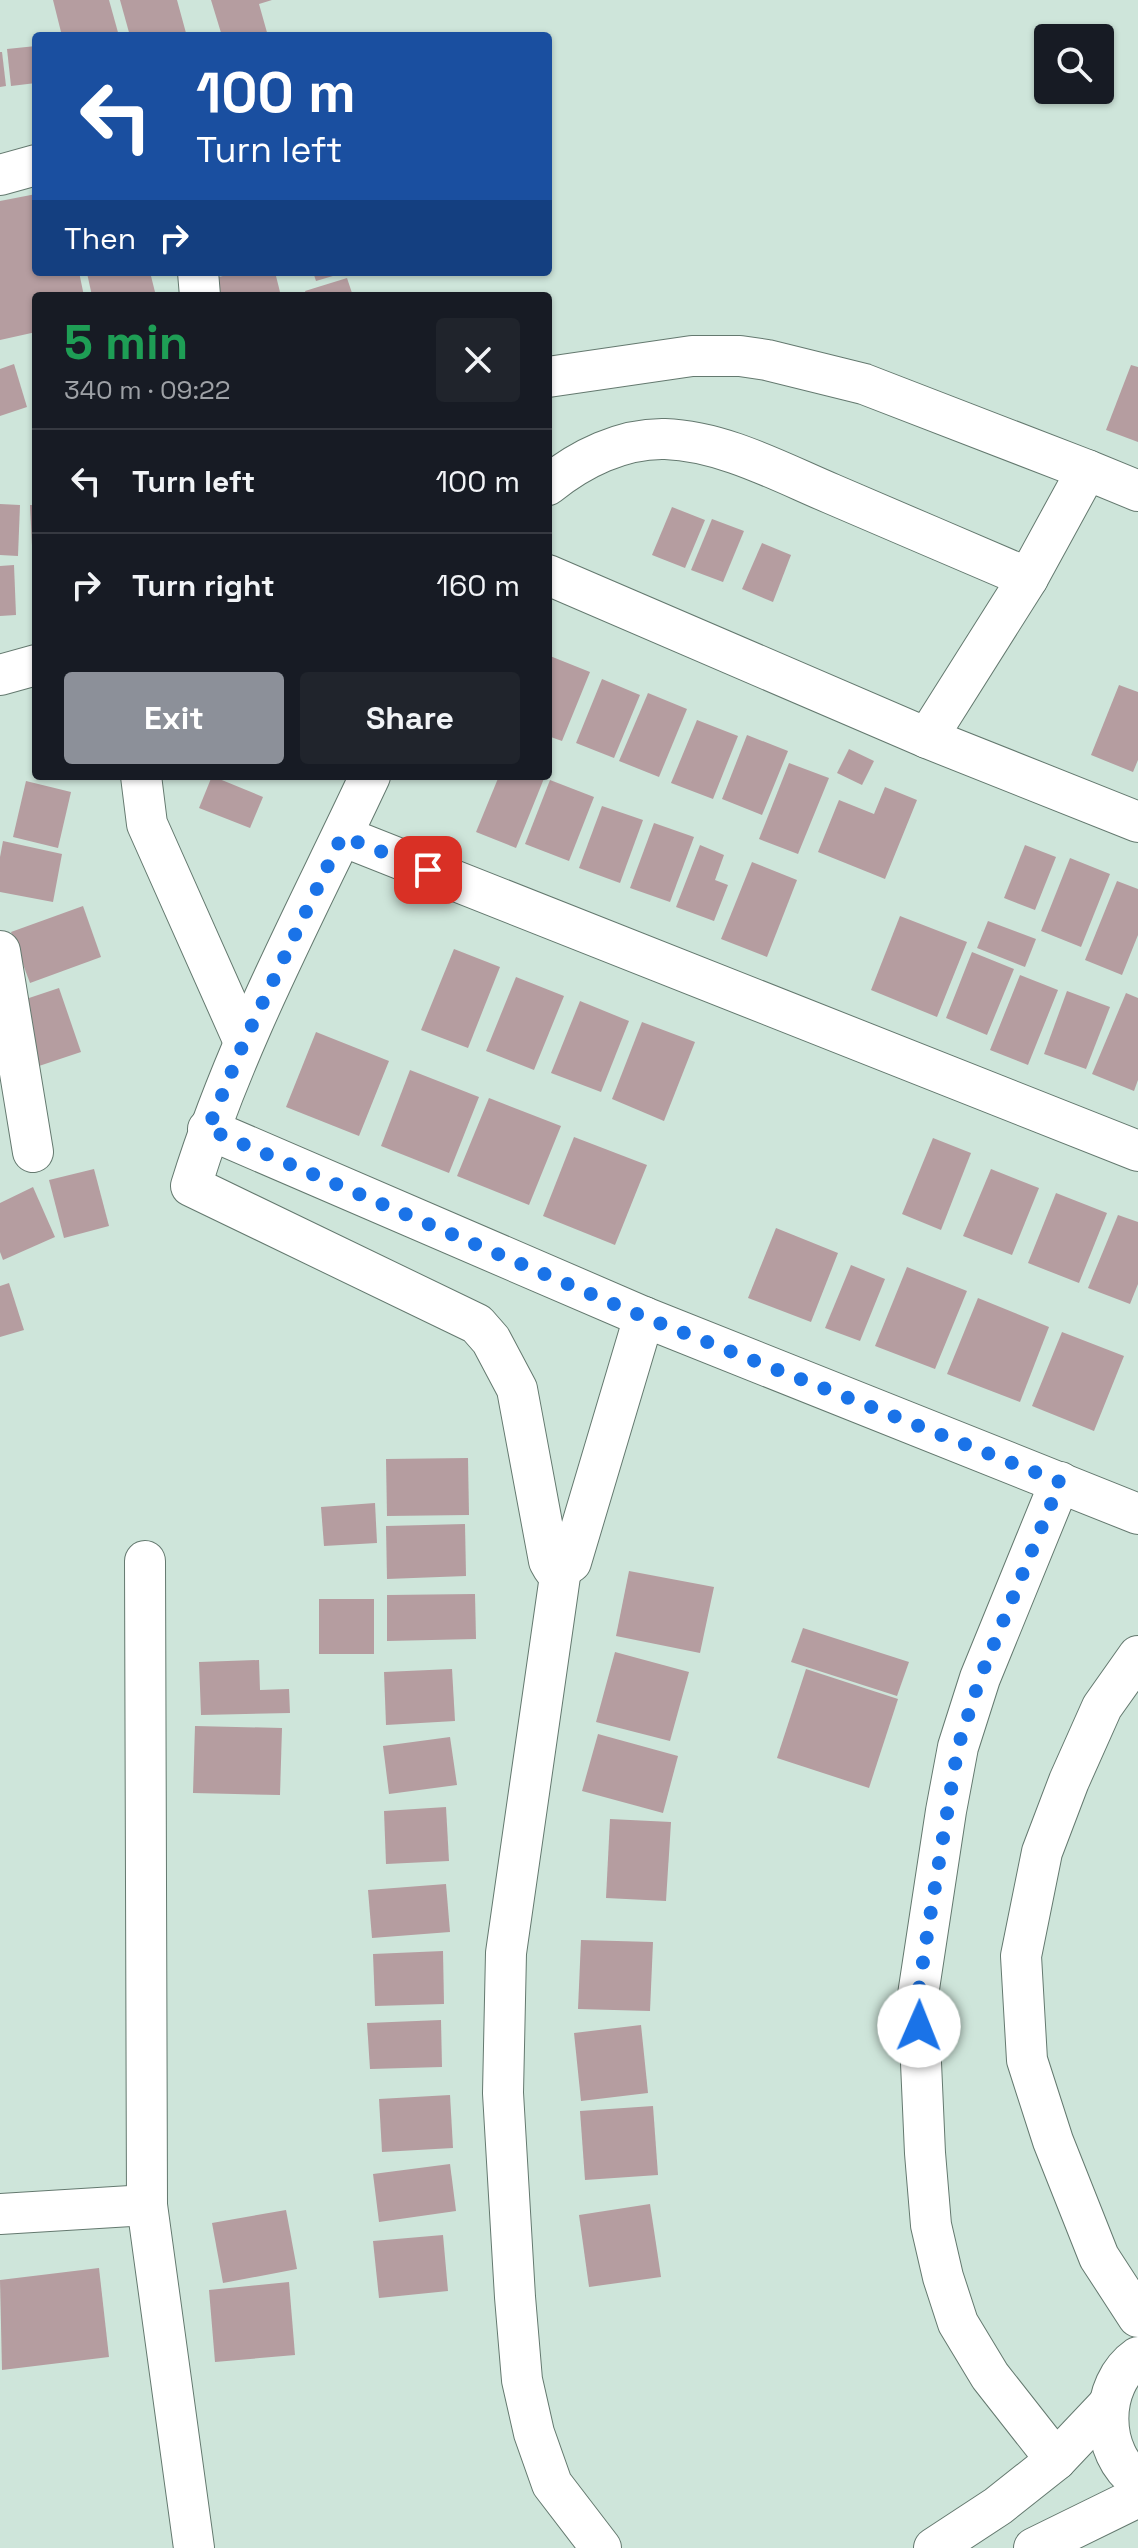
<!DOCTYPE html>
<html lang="en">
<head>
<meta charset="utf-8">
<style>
	:root { --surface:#171b24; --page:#20242c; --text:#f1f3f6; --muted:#9ea1a6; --line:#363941; --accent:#8c9099 }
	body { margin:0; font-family:"Space Grotesk",sans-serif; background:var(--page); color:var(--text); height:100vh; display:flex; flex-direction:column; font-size:30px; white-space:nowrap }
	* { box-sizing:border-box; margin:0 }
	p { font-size:26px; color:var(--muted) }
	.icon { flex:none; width:44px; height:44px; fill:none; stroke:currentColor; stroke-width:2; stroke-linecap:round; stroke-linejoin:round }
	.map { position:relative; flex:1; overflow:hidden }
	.sheet { position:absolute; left:32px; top:292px; width:520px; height:488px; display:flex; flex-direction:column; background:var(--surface); border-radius:8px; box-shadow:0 2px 6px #0004 }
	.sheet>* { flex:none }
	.top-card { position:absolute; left:32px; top:32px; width:520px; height:244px; border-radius:8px; box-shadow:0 2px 6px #0004; background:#1a4fa0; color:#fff; overflow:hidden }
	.fabs { position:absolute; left:1034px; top:24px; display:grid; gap:16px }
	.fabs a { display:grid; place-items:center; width:80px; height:80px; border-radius:8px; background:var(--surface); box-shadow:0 2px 6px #0004; font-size:40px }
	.pin { position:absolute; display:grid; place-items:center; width:68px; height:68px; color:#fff; margin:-34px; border-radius:16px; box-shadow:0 4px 12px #0006 }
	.me { position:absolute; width:88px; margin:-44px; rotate:1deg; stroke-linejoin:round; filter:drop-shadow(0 0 6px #0008) }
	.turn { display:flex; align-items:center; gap:28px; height:168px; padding:0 32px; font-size:36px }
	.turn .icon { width:104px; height:104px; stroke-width:2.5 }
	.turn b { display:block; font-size:56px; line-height:68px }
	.then { display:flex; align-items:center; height:76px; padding:0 32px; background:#0003; gap:16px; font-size:30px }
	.round { display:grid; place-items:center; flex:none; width:84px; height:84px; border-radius:8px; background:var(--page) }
	.head { display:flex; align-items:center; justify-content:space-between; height:136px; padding:0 32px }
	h1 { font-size:48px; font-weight:800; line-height:60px; color:#1e9e55 }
	.button { display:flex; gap:16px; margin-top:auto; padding:16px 32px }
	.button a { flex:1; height:92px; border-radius:8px; background:var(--accent); color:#fff; font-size:32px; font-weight:800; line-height:92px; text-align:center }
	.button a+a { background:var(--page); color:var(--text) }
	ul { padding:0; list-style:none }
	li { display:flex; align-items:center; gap:24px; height:104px; padding:0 32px; border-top:2px solid var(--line) }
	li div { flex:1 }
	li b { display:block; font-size:30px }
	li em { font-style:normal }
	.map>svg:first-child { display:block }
	.building { fill:#b59da0 }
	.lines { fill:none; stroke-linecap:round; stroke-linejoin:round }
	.minor-casing { stroke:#64796f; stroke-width:42 }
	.minor { stroke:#fff; stroke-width:40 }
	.route { stroke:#1a73e8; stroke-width:14; stroke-dasharray:0 25.2 }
</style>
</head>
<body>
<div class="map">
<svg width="1138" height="2548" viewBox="0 0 1138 2548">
	<rect width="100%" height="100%" fill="#cee5da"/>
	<g class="building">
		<path d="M 53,0 L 109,0 L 119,36 L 62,36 Z"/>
		<path d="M 120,0 L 177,0 L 186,33 L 174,36 L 130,36 Z"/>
		<path d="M 211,0 L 272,0 L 259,4 L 268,36 L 222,36 Z"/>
		<path d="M 36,46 L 36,83 L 11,86 L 7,49 Z"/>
		<path d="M 0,52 L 2,52 L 6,86 L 0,87 Z"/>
		<path d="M 36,194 L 36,272 L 79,272 L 84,296 L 36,296 L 36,332 L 0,340 L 0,201 Z"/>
		<path d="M 150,272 L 156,296 L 92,296 L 87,273 Z"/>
		<path d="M 240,272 L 275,272 L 281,296 L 214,296 L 210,279 Z"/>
		<path d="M 313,272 L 343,272 L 343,273 L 316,281 Z"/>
		<path d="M 347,278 L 353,296 L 307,296 L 305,291 Z"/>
		<path d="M 14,364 L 27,407 L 0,416 L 0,369 Z"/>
		<path d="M 1131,365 L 1138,367 L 1138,442 L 1106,430 Z"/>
		<path d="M 0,504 L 20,505 L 18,556 L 0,555 Z"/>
		<path d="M 30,505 L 36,505 L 36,545 L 32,545 Z"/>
		<path d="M 672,507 L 705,520 L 685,568 L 652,555 Z"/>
		<path d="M 712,519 L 744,531 L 723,582 L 691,570 Z"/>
		<path d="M 762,543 L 791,555 L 773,602 L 742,589 Z"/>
		<path d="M 14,565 L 16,615 L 0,616 L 0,566 Z"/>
		<path d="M 550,656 L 590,672 L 562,741 L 548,736 Z"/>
		<path d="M 602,679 L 640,695 L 614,758 L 576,743 Z"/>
		<path d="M 1119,685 L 1138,692 L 1138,760 L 1133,772 L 1091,755 Z"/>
		<path d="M 648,693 L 687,709 L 659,777 L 619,761 Z"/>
		<path d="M 697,720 L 738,736 L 713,799 L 671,783 Z"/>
		<path d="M 747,735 L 788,751 L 762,815 L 722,799 Z"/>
		<path d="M 849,749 L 874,761 L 862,785 L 837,773 Z"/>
		<path d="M 789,763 L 829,778 L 798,854 L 759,839 Z"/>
		<path d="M 212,776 L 263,797 L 250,828 L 199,808 Z"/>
		<path d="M 499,776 L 545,776 L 516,848 L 476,832 Z"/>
		<path d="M 550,780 L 594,797 L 569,861 L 525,844 Z"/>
		<path d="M 26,781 L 71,792 L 58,848 L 13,837 Z"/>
		<path d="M 885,787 L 917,800 L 885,879 L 818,852 L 839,800 L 874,814 Z"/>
		<path d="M 602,806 L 643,820 L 620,883 L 579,868 Z"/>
		<path d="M 654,823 L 694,837 L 670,902 L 630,888 Z"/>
		<path d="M 3,841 L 62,854 L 53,902 L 0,892 L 0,857 Z"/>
		<path d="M 700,845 L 724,855 L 715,880 L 728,885 L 714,921 L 676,907 Z"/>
		<path d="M 1025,845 L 1056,857 L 1035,910 L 1004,898 Z"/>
		<path d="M 1070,858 L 1110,874 L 1081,947 L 1041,931 Z"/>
		<path d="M 752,862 L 797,880 L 767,957 L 721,939 Z"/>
		<path d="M 1117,881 L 1138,889 L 1138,935 L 1122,975 L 1085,960 Z"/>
		<path d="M 83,906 L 101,957 L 30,983 L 11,932 Z"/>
		<path d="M 900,916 L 967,942 L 937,1017 L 871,990 Z"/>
		<path d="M 988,921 L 1036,939 L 1025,967 L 977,948 Z"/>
		<path d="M 454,949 L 500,967 L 468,1048 L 421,1030 Z"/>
		<path d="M 972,952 L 1014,969 L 987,1035 L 946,1018 Z"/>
		<path d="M 1020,975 L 1058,990 L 1028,1065 L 990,1050 Z"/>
		<path d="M 516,977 L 564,996 L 534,1070 L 486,1051 Z"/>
		<path d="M 59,988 L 81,1052 L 36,1067 L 14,1003 Z"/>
		<path d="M 1067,991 L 1110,1007 L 1086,1069 L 1044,1054 Z"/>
		<path d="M 1126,993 L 1138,998 L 1138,1080 L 1134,1091 L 1092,1074 Z"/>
		<path d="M 580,1001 L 629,1021 L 601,1092 L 551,1073 Z"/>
		<path d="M 642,1022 L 695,1042 L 664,1121 L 612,1099 Z"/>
		<path d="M 316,1032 L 389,1061 L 359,1136 L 286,1107 Z"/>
		<path d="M 410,1070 L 479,1097 L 449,1173 L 381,1146 Z"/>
		<path d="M 489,1098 L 561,1126 L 529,1205 L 457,1176 Z"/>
		<path d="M 574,1137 L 647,1165 L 615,1245 L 543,1216 Z"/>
		<path d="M 933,1138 L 971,1153 L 941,1230 L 902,1214 Z"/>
		<path d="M 94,1169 L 109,1226 L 64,1238 L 49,1180 Z"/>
		<path d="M 991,1169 L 1039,1188 L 1012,1255 L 963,1236 Z"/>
		<path d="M 33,1187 L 55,1237 L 3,1260 L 0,1252 L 0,1203 Z"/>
		<path d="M 1056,1193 L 1107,1213 L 1079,1283 L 1028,1263 Z"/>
		<path d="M 1118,1215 L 1138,1222 L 1138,1284 L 1130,1304 L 1088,1288 Z"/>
		<path d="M 776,1228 L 838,1253 L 811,1322 L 748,1298 Z"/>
		<path d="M 851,1265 L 885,1279 L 860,1341 L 825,1328 Z"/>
		<path d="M 907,1267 L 967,1291 L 935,1369 L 875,1346 Z"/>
		<path d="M 9,1283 L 24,1330 L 0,1337 L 0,1286 Z"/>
		<path d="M 978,1298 L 1049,1327 L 1020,1402 L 947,1374 Z"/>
		<path d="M 1062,1332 L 1124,1356 L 1094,1431 L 1032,1406 Z"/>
		<path d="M 468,1458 L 469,1515 L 387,1516 L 386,1459 Z"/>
		<path d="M 375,1503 L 377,1543 L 324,1546 L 321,1507 Z"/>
		<path d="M 465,1524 L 466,1576 L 387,1579 L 386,1526 Z"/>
		<path d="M 629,1571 L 714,1587 L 700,1653 L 616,1636 Z"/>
		<path d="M 475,1594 L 476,1639 L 387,1641 L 387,1595 Z"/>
		<rect x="319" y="1599" width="55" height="55"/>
		<path d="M 803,1628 L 909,1662 L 897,1696 L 791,1662 Z"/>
		<path d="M 615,1652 L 689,1672 L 670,1741 L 596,1722 Z"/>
		<path d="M 259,1660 L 260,1690 L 289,1689 L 290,1713 L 201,1715 L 199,1662 Z"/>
		<path d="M 452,1669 L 455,1721 L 386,1725 L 384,1672 Z"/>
		<path d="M 806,1669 L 898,1699 L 869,1788 L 777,1758 Z"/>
		<path d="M 195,1726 L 282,1728 L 280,1795 L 193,1793 Z"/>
		<path d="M 598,1734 L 678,1756 L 663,1813 L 582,1791 Z"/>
		<path d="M 450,1737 L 457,1785 L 389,1794 L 383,1746 Z"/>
		<path d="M 446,1807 L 449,1861 L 386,1864 L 384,1811 Z"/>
		<path d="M 610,1819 L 671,1822 L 666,1901 L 606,1898 Z"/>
		<path d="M 446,1884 L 450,1932 L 372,1938 L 368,1890 Z"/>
		<path d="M 581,1940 L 653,1942 L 650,2011 L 578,2009 Z"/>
		<path d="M 443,1951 L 444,2004 L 375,2006 L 373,1954 Z"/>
		<path d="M 441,2020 L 442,2067 L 370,2069 L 367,2023 Z"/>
		<path d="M 641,2025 L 648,2093 L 581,2101 L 574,2033 Z"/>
		<path d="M 450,2095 L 453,2148 L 382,2152 L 379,2099 Z"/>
		<path d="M 653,2106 L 658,2175 L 585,2180 L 580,2111 Z"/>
		<path d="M 450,2164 L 456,2211 L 379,2222 L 373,2174 Z"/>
		<path d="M 650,2204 L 661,2277 L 589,2287 L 579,2215 Z"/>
		<path d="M 286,2210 L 297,2269 L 223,2283 L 212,2223 Z"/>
		<path d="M 443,2235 L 448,2291 L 379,2298 L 373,2241 Z"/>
		<path d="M 99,2268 L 109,2357 L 2,2370 L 0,2280 Z"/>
		<path d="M 289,2282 L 295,2355 L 215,2362 L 209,2290 Z"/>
	</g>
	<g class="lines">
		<g class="minor-casing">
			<g id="minor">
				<path d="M 0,175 L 36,165"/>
				<path d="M 198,272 L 200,296"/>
				<path d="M 548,377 L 692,356 L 740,356 L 767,360 L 864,384 L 1087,470"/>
				<path d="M 548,485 C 580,459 622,438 665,439 C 723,441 780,472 832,494 C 897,522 963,550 1028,578"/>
				<path d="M 548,575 L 927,738 L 1138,822"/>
				<path d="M 0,675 L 36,665"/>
				<path d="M 927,738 L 1028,578 L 1087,470 L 1138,491"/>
				<path d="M 141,776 L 147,824 L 244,1042"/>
				<path d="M 370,776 C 307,911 235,1043 191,1186 L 477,1324 L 491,1340 L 517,1389 L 549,1561 L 553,1568 L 561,1569 L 506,1953 L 503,2093 L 515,2297 L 522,2380 L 534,2433 L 552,2484 L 601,2548"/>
				<path d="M 342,836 L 1138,1151"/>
				<path d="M 0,951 L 33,1152"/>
				<path d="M 208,1129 L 644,1317 L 1138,1514"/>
				<path d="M 145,1561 L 147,2205 L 194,2548"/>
				<path d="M 561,1569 L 571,1562 L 644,1317"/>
				<path d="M 1138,1656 L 1102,1707 L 1069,1781 L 1042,1852 L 1021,1956 L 1027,2060 L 1053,2141 L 1099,2257 L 1138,2317"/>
				<path d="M 0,2214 L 147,2205"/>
				<path d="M 1138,2357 C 1098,2385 1099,2453 1138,2481"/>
				<path d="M 1056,2460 L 990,2376 L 958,2323 L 943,2277 L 931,2225 L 925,2153 L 918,1995 L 946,1811 L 958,1747 L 980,1678 L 1060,1482"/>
				<path d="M 934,2548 L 998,2506 L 1056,2460 L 1109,2404"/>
				<path d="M 1034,2548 L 1138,2497"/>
			</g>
		</g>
		<use href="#minor" class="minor"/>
	</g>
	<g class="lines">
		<path class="route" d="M 428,870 L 342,836 L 244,1042 L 208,1129 L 644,1317 L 1060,1482 L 980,1678 L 958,1747 L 928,1929 L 918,1995 L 919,2026"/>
	</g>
</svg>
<div class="fabs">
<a><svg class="icon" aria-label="search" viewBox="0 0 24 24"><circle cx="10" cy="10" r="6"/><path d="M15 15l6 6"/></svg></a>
</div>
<div class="pin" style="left:428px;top:870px;background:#d93025"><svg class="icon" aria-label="arrive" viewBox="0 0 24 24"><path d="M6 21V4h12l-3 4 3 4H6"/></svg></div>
<svg class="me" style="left:919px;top:2026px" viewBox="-20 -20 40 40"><circle r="19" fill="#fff"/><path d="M0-13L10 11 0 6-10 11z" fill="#1a73e8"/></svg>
<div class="top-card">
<div class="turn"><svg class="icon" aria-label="left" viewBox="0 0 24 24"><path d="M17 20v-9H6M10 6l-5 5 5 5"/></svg><div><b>100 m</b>Turn left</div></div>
<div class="then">Then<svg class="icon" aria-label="right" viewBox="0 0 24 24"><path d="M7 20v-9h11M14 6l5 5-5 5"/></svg></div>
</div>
<section class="sheet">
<div class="head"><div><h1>5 min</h1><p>340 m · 09:22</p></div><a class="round"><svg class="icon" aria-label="close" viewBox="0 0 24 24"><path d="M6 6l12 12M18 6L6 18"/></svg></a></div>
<ul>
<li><svg class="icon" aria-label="left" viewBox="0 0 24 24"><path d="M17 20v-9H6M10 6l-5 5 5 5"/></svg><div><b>Turn left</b></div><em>100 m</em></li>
<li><svg class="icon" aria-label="right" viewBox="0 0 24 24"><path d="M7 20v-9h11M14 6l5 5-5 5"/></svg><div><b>Turn right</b></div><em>160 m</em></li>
</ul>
<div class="button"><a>Exit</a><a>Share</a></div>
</section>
</div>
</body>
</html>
